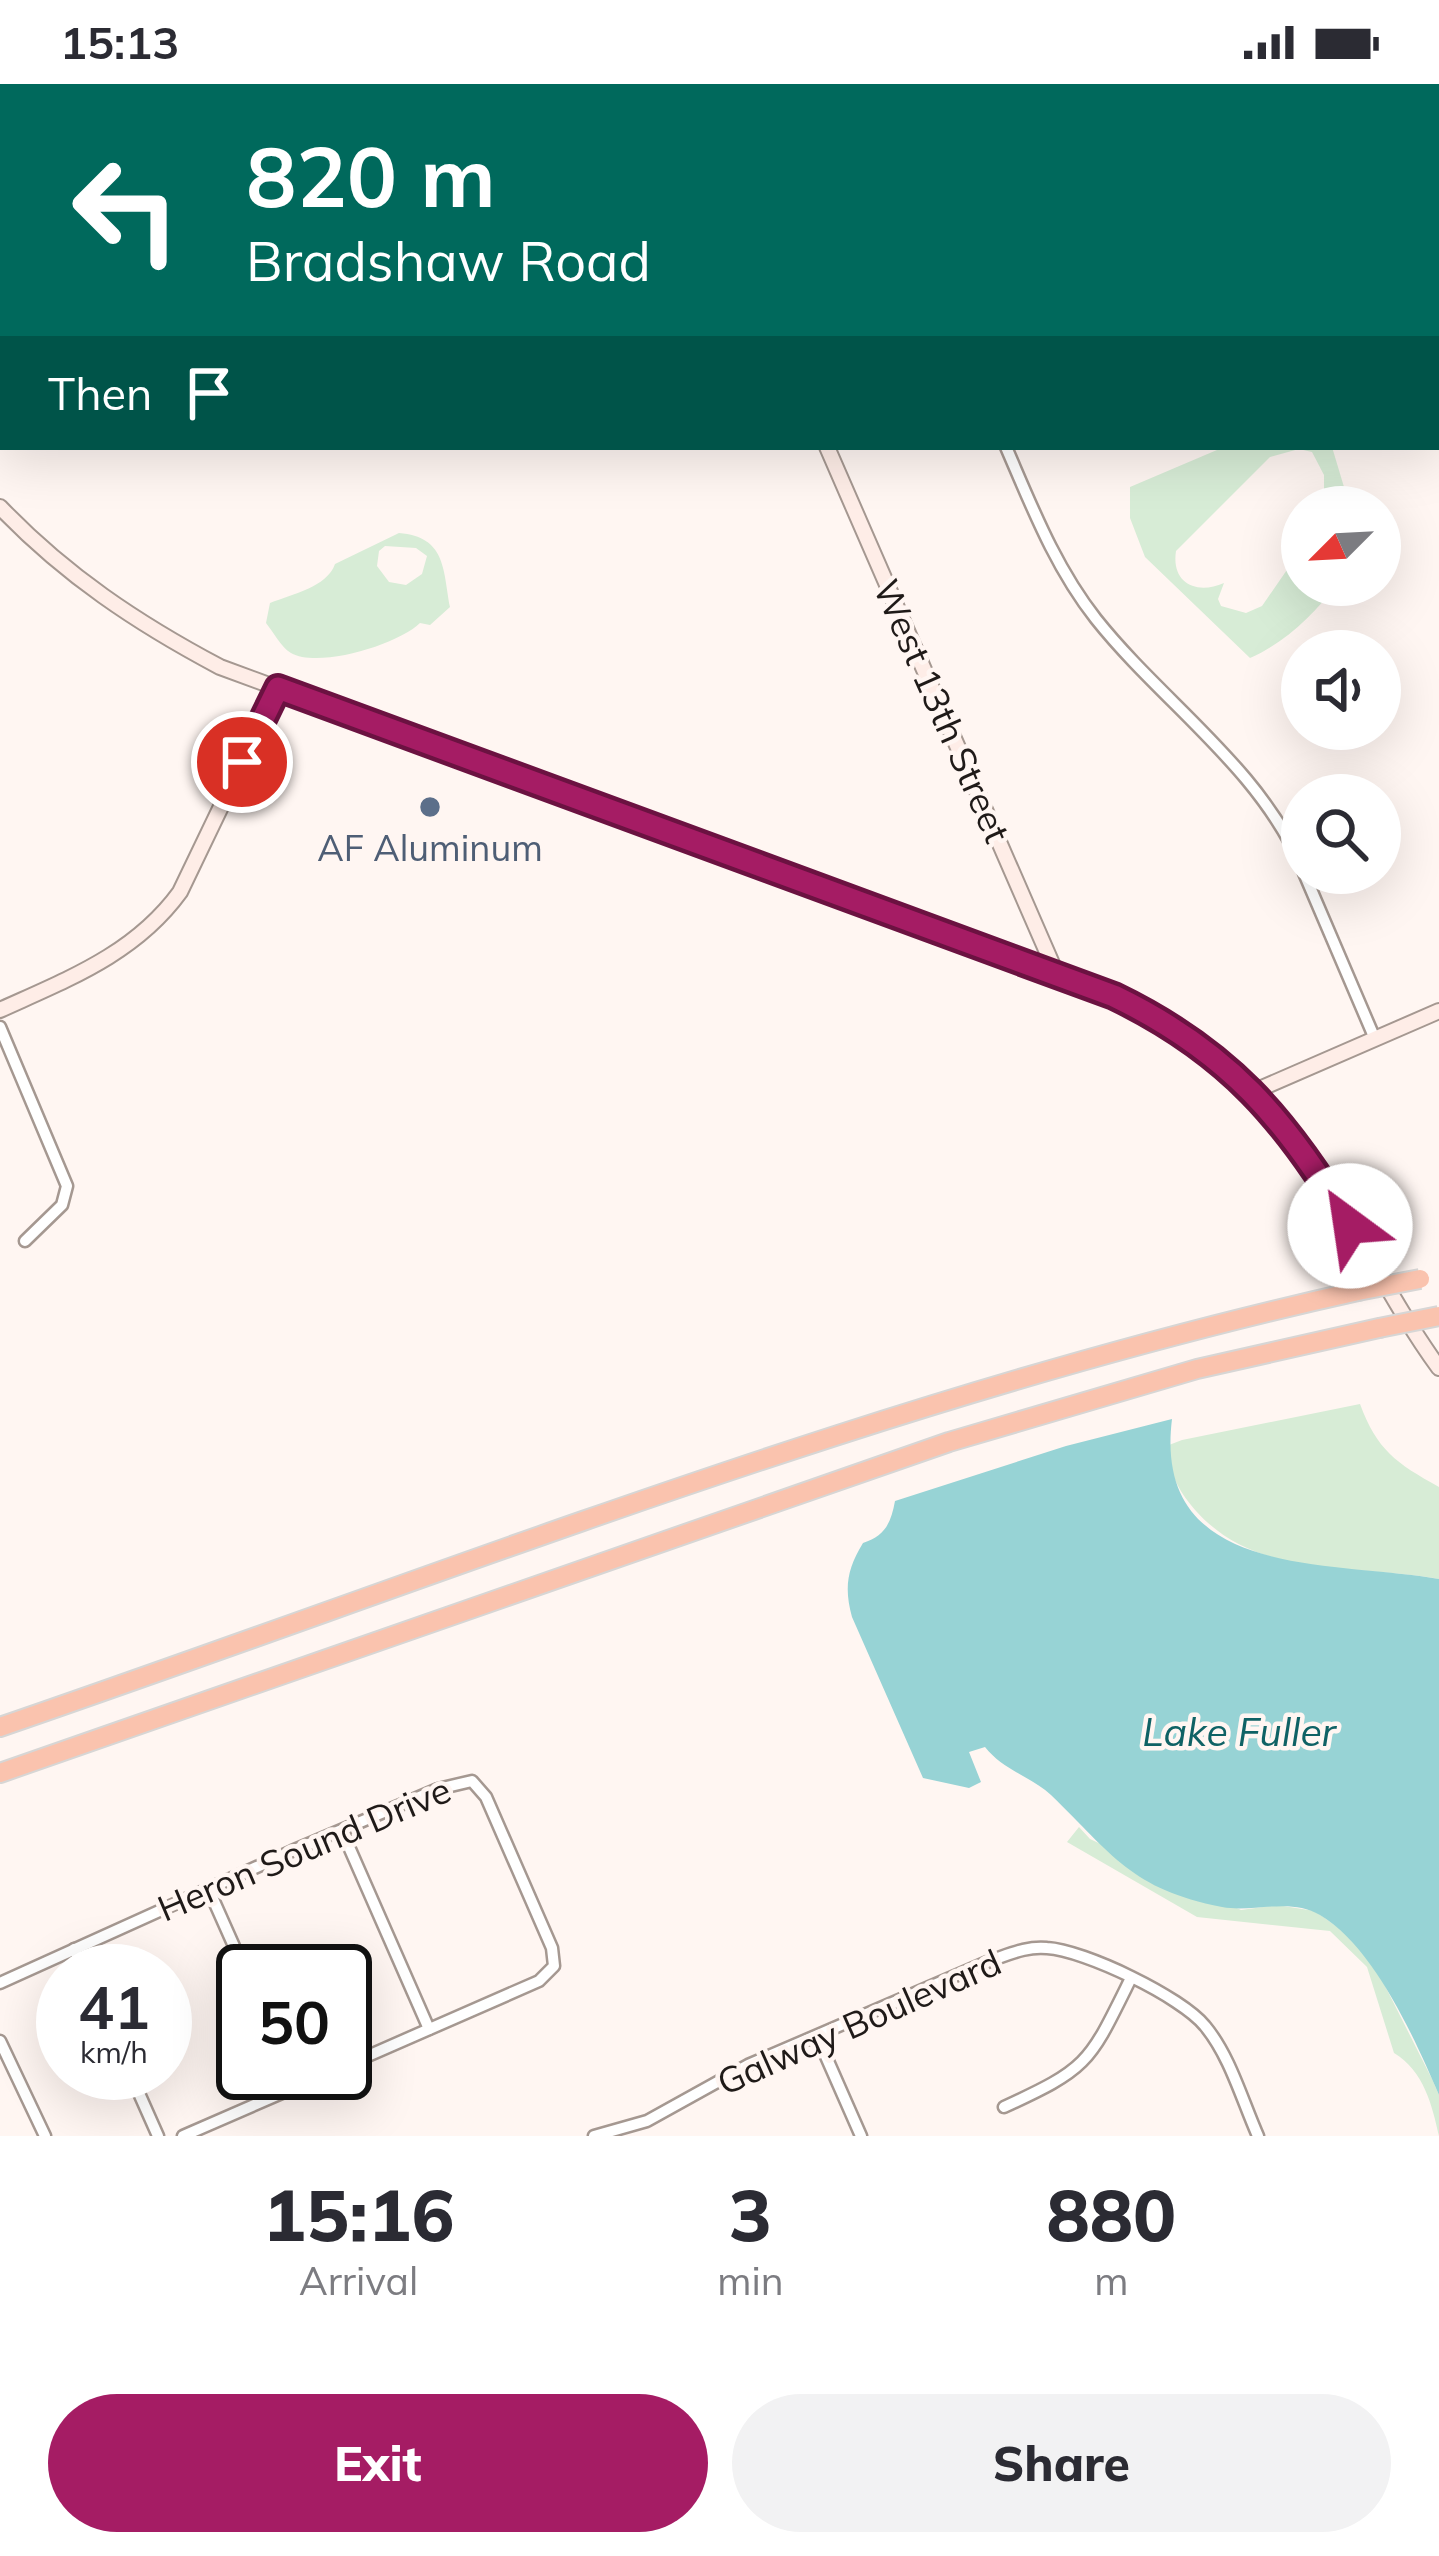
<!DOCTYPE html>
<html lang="en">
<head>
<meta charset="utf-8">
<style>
	:root { --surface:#fff; --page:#f2f2f3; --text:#2b2b33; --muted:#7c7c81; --accent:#a51c64 }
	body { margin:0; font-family:Mulish,sans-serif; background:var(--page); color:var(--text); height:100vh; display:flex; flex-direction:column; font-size:45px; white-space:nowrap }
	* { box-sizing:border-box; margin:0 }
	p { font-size:39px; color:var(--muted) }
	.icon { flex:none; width:66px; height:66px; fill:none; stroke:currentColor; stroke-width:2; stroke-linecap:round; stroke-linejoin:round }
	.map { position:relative; height:2052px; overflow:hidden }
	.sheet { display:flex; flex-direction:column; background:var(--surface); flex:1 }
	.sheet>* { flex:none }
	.guide { position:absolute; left:0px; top:0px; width:1440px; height:366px; box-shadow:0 12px 48px #0002; background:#00695c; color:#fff; overflow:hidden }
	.needle { width:78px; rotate:246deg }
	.fabs { position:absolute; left:1281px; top:402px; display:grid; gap:24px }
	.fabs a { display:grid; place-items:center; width:120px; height:120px; border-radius:50%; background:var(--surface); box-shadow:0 12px 48px #0002; font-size:60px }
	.speed { position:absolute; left:36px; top:1860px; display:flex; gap:24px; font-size:60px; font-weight:700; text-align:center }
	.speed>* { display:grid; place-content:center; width:156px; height:156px; border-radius:50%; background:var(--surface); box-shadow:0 12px 48px #0002; line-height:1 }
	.speed small { font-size:30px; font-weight:400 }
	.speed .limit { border:6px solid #111; border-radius:18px; background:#fff; color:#111 }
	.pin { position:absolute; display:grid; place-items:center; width:102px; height:102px; color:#fff; margin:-51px; border:6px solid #fff; border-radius:50%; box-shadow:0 3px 12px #0007 }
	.me { position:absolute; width:132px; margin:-66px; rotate:329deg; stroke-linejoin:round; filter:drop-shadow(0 0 9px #0008) }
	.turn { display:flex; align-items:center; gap:42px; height:252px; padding:0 48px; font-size:54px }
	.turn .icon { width:156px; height:156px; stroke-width:2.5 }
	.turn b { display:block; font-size:84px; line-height:102px }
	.then { display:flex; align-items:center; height:114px; padding:0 48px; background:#0003; gap:24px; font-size:45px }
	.eta { display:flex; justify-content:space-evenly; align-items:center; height:204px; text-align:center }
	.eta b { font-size:72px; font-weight:800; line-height:84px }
	.action { display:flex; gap:24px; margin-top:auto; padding:24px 48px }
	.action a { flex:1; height:138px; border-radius:72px; background:var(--accent); color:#fff; font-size:48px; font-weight:800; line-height:138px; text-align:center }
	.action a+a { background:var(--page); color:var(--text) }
	.status { display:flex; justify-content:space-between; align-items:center; height:84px; padding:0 60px; background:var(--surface); direction:ltr }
	.status svg { height:33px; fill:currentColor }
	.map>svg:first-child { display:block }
	.green { fill:#d7ecd6; fill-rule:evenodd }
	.water { fill:#97d3d5 }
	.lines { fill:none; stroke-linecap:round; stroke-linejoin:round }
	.street-casing { stroke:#a59891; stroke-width:15 }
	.secondary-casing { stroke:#a59891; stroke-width:18 }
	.highway-casing { stroke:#d7d6d5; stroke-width:22 }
	.street { stroke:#fff; stroke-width:10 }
	.secondary { stroke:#feede7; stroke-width:14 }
	.highway { stroke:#fac3ae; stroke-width:18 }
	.highway-bridge-casing { stroke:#d7d6d5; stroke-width:22; stroke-linecap:butt }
	.highway-bridge { stroke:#fac3ae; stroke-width:18 }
	.route-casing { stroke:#6b1241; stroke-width:30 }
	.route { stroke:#a51c64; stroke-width:21 }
	.service-dot { fill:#5c6f8a; stroke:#fff6f2; stroke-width:4.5 }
	.labels { text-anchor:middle; stroke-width:9; stroke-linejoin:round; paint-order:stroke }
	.street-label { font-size:36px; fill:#1f1a18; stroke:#fff6f2 }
	.service-label { font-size:36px; fill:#4e5e75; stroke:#fff6f2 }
	.water-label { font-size:39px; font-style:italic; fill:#0f6265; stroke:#fff6f2 }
</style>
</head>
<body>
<div class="status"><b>15:13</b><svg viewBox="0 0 49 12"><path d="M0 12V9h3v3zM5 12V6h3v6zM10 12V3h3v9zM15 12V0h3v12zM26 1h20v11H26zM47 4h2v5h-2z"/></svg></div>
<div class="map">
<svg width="1439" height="2052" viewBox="0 0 1439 2052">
	<rect width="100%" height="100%" fill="#fff6f2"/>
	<g class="green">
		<path d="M 1224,363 L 1332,363 L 1350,423 L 1324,423 L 1324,391 L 1312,368 L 1299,365 L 1270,373 L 1176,467 C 1171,500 1197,511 1224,499 L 1218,515 L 1221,522 L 1246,529 L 1262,522 L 1302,464 L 1302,501 L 1336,501 C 1315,530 1283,560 1250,574 L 1145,473 L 1130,434 L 1130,403 Z"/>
		<path d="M 399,449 C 446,453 443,485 450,523 L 430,541 L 420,539 C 399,560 319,585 291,569 C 281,563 274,549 266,539 L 270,519 C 293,510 327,503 335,480 ZM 385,462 L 416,464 L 427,472 L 422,490 L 406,501 L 389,498 L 377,482 L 379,467 Z"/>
		<path d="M 1360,1320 C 1377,1366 1396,1379 1439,1403 L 1439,1495 C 1355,1480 1258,1496 1196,1427 C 1180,1409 1166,1386 1169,1361 L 1182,1356 Z"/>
		<path d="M 1079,1743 L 1090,1755 L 1241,1826 L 1277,1821 L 1315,1827 L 1347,1850 L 1375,1882 L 1432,1995 L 1439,2011 L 1439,2052 C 1432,2021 1424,1987 1394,1969 L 1367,1883 L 1330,1847 L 1197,1833 L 1067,1758 Z"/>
	</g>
	<path class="water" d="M 1172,1335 C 1152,1497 1333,1476 1439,1495 L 1439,2011 C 1414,1953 1374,1863 1320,1831 C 1290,1813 1254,1829 1222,1823 C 1131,1805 1113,1771 1051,1711 C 1030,1692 1003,1686 985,1663 L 969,1668 L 981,1698 L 969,1704 L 923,1694 L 852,1533 C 844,1504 847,1485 863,1459 C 885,1452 891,1439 895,1417 L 1066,1362 Z"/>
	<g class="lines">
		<g class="street-casing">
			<g id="street">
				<path d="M 223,0 L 224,3"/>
				<path d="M 445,0 L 447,3"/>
				<path d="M 847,0 L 849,3"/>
				<path d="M 989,0 L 990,3"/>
				<path d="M 1103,0 L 1104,3"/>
				<path d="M 1321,0 L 1323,3"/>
				<path d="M 596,3 L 603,0"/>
				<path d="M 0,12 L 3,19"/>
				<path d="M 1437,78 L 1439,77"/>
				<path d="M 0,285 L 3,283"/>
				<path d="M 1006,363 C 1032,423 1055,483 1096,535 C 1162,618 1259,683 1302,783"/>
				<path d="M 1304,789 L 1375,955"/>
				<path d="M 0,943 L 67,1102 L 62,1121 L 25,1157"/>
				<path d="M 342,1747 L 429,1945"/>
				<path d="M 209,1806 L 245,1887"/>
				<path d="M 74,1865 L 84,1887"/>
				<path d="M 0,1899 L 292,1767 L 438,1705 L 472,1697 L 486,1713 L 552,1864 L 554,1882 L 539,1897 L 345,1982"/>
				<path d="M 817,1952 L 861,2052"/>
				<path d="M 0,1957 L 45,2052"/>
				<path d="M 130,1989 L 158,2052"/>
				<path d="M 1004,2023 C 1089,1984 1089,1979 1130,1896"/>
				<path d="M 183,2052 L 328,1989"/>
				<path d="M 594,2052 L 647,2037 L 748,1981 L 992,1876 C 1010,1870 1027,1862 1047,1864 C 1084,1866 1182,1913 1205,1942 C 1230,1972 1242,2016 1258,2052"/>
			</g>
		</g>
		<g class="secondary-casing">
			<g id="secondary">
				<path d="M 668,0 L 669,3"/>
				<path d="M 827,363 L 1057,891"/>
				<path d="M 0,423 C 65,491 137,539 220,583 L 1057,891 C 1130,919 1199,950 1255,1007 C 1333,1086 1374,1195 1439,1284"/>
				<path d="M 0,926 C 68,895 135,870 180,808 L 278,604"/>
				<path d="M 1255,1007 L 1439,927"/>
			</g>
		</g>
		<g class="highway-casing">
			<g id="highway">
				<path d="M 0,1643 C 449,1489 893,1310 1358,1207"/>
				<path d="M 0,1689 L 949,1358 L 1197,1285 L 1379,1244"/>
			</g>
		</g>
		<use href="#street" class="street"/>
		<use href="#secondary" class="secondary"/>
		<use href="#highway" class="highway"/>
		<g class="highway-bridge-casing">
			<g id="highway-bridge">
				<path d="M 1358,1207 L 1420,1195"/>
				<path d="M 1379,1244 L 1439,1232"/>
			</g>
		</g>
		<use href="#highway-bridge" class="highway-bridge"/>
	</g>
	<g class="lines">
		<g class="route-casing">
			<path id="route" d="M 242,678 L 278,604 L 1114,912 C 1228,967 1287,1036 1350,1142"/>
		</g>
		<use href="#route" class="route"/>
	</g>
	<circle class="service-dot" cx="430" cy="723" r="12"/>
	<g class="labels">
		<g class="street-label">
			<text transform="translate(942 627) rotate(66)" y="13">West 13th Street</text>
			<text transform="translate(304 1765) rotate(-23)" y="13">Heron Sound Drive</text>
			<text transform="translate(859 1938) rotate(-24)" y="13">Galway Boulevard</text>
		</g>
		<g class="service-label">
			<text x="430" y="777">AF Aluminum</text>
		</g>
		<g class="water-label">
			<text x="1239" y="1662">Lake Fuller</text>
		</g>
	</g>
</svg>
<div class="fabs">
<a><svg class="needle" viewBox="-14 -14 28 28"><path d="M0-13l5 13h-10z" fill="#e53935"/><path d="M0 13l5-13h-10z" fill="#7c7c81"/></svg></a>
<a><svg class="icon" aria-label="sound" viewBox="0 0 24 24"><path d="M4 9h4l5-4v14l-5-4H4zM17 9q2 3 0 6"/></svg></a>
<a><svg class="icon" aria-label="search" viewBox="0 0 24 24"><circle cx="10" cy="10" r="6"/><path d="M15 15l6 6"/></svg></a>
</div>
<div class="speed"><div>41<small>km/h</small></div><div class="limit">50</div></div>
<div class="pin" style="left:242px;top:678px;background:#d93025"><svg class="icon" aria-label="arrive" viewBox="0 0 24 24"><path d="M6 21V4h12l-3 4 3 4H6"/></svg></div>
<svg class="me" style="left:1350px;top:1142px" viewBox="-20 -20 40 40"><circle r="19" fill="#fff"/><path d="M0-13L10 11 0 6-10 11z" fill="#a51c64"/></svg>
<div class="guide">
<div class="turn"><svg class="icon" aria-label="left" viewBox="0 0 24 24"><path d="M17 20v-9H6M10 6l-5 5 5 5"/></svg><div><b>820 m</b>Bradshaw Road</div></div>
<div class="then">Then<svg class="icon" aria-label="arrive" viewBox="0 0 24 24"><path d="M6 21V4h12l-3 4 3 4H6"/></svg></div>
</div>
</div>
<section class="sheet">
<div class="eta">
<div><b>15:16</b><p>Arrival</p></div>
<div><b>3</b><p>min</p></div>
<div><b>880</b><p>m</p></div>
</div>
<div class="action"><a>Exit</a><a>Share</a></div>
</section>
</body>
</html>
